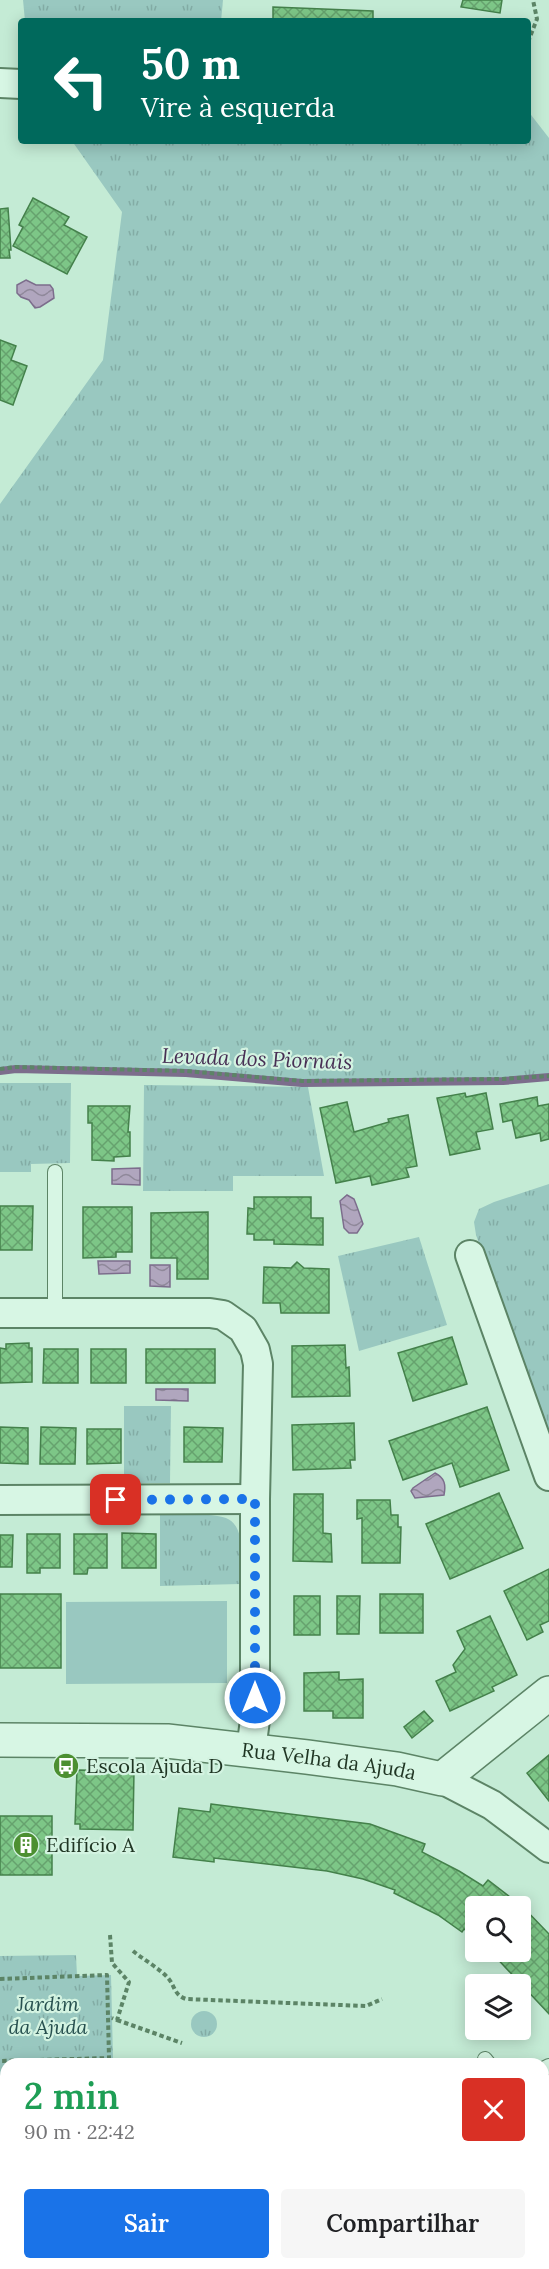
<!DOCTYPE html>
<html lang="pt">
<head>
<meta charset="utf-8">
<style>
	:root { --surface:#fff; --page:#f6f6f6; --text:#202124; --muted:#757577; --accent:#1a73e8 }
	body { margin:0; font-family:Lora,serif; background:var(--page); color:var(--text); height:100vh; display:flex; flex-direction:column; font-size:22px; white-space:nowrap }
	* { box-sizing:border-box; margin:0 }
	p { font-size:20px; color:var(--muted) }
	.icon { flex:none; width:33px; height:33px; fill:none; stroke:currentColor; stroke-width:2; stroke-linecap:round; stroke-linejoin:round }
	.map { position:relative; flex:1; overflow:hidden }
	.drawer { position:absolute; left:0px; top:2058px; width:549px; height:212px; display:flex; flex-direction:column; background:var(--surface); border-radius:18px 18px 0 0; box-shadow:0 3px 15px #0003 }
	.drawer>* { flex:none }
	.hud { position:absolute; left:18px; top:18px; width:513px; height:126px; border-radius:6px; box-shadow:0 3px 15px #0003; background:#00695c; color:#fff; overflow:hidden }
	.controls { position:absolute; left:465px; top:1896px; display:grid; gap:12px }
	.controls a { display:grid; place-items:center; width:66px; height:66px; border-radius:6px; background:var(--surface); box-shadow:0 3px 15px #0003; font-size:30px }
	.pin { position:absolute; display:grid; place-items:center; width:51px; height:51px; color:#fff; margin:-26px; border-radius:12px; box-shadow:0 3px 9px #0006 }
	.me { position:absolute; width:66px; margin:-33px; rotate:0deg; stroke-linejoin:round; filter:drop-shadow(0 0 4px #0008) }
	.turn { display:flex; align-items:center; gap:21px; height:126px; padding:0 24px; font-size:27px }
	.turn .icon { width:78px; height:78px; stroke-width:2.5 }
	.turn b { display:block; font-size:42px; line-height:51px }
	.round { display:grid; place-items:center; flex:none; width:63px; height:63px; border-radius:6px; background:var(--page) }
	.summary { display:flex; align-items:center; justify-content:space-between; height:102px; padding:0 24px }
	h1 { font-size:36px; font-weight:600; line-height:45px; color:#1e9e55 }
	.cta { display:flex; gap:12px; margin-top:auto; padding:12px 24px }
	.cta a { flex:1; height:69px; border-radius:6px; background:var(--accent); color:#fff; font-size:24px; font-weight:600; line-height:69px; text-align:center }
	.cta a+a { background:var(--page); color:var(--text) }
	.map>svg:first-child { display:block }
	.grass { fill:url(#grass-tufts) }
	.pitch { fill:#99c8c0 }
	.water { fill:url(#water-waves); stroke:#7c6d8c; stroke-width:1.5 }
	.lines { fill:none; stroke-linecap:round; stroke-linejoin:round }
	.stream { stroke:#7c6d8c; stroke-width:8 }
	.building { fill:url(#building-cross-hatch); stroke:#44814b; stroke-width:1.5 }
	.service-casing { stroke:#5c8466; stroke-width:16 }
	.minor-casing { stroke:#5c8466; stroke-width:32 }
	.tertiary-casing { stroke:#5c8466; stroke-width:36 }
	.path { stroke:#5c8466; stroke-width:4; stroke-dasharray:4.5 3; stroke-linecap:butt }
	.service { stroke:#d7f6e4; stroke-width:14 }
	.minor { stroke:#d7f6e4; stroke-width:28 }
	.tertiary { stroke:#d7f6e4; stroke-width:33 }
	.route { stroke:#1a73e8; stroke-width:10; stroke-dasharray:0 18 }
	.labels { text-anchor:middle; stroke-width:4.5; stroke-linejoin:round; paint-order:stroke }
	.street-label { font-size:20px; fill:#1f3523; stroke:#d3f3e1 }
	.poi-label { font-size:20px; fill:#1f3523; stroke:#d3f3e1; text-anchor:start }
	.park-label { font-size:20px; font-style:italic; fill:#27504f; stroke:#d3f3e1 }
	.water-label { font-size:21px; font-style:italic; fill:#472f54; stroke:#d3f3e1 }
</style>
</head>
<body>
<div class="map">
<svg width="549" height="2269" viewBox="0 0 549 2269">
	<defs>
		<pattern id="grass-tufts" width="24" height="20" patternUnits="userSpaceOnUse" patternTransform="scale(1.5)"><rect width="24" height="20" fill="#99c8c0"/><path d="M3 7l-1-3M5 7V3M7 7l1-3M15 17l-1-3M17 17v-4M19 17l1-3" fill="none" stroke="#83aca5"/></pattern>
		<pattern id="water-waves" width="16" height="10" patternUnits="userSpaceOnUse" patternTransform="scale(1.5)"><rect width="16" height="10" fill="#b0a6be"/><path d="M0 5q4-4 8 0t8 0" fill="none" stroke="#8f889a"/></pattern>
		<pattern id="building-cross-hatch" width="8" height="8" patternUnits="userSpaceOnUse" patternTransform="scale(1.5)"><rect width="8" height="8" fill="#7dc687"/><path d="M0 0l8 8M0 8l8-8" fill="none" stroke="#66a26e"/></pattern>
	</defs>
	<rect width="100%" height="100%" fill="#c4ebd5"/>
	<g class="grass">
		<path d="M 23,0 L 223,0 L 221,21 L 25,21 Z"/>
		<path d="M 528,111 L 549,138 L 549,1076 L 503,1079 L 302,1081 L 186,1071 L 16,1067 L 0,1069 L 0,504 L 103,360 L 122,212 L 72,141 L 528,141 Z"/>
		<path d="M 0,1083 L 71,1083 L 70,1163 L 31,1164 L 31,1172 L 0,1172 Z"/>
		<path d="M 144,1085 L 308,1087 L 324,1176 L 233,1176 L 233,1191 L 143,1191 Z"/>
		<path d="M 549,1184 L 549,1436 L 476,1235 L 474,1222 L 479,1209 L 494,1202 Z"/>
		<path d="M 419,1237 L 447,1325 L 359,1351 L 338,1256 Z"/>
		<path d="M 124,1406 L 171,1406 L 170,1483 L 124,1483 Z"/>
		<path d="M 198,1514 C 207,1515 217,1515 226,1518 C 248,1527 240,1565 240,1584 L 160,1586 L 160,1515 Z"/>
		<path d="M 76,1955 L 77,1976 L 111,1975 L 113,2058 L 118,2064 L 6,2064 L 6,2122 L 0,2125 L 0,1956 Z"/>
		<circle cx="204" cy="2024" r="13"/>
	</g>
	<path class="pitch" d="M 227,1601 L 227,1683 L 66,1684 L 66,1602 Z"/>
	<g class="water">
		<path d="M 26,280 L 36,285 L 50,285 L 53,289 L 54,298 L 40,307 L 35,308 L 29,300 L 21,297 L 17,293 L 17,285 Z"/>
		<path d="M 140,1168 L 140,1185 L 112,1184 L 112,1169 Z"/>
		<path d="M 347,1195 L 354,1199 C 356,1204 362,1221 363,1224 L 357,1233 L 349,1233 L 344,1228 L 340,1201 Z"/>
		<path d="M 98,1261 L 130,1261 L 130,1273 L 99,1274 Z"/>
		<path d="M 150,1265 L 170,1265 L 170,1287 L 150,1286 Z"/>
		<path d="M 156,1389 L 188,1389 L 188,1401 L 156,1400 Z"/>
		<path d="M 435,1473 C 445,1478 446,1485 444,1495 L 415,1498 L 411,1491 L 413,1488 Z"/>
	</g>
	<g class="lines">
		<path class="stream" d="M 0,1071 L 16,1069 L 186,1073 L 302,1083 L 503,1081 L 549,1077"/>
	</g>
	<g class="building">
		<path d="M 463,0 L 502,0 L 500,13 L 461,7 Z"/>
		<path d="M 273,7 L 373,11 L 373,21 L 273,21 Z"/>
		<path d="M 33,198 L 69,217 L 64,225 L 87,237 L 67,274 L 13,246 L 23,227 L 19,225 Z"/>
		<path d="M 8,208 L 11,250 L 9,250 L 10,258 L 0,258 L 0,209 Z"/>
		<path d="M 0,340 L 16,346 L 11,360 L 27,366 L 13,405 L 0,400 Z"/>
		<path d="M 465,1093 L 466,1097 L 486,1093 L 493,1129 L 476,1132 L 480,1149 L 450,1155 L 437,1098 Z"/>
		<path d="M 537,1097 L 538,1106 L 549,1104 L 549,1139 L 541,1141 L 540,1133 L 516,1138 L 512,1120 L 503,1122 L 500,1104 Z"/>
		<path d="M 347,1102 L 354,1132 L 389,1122 L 388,1119 L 408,1115 L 417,1166 L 406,1168 L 409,1177 L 372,1185 L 370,1176 L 336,1183 L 320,1108 Z"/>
		<path d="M 88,1106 L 130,1106 L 128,1132 L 130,1132 L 130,1156 L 114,1157 L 114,1161 L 92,1160 L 92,1123 L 88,1123 Z"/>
		<path d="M 254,1197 L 311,1197 L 311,1218 L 323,1218 L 323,1245 L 274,1244 L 274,1240 L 254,1240 L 254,1234 L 247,1234 L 248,1208 L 254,1209 Z"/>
		<path d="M 0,1206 L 33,1206 L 32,1250 L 0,1250 Z"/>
		<path d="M 83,1207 L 132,1207 L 132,1252 L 116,1252 L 116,1257 L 83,1258 Z"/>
		<path d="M 208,1212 L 208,1279 L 177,1279 L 177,1258 L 151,1258 L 151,1213 Z"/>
		<path d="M 297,1262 L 304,1268 L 329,1269 L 329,1313 L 281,1313 L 280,1303 L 263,1303 L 264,1267 L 291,1268 Z"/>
		<path d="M 452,1337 L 467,1384 L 413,1401 L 398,1353 Z"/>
		<path d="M 29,1343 L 29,1348 L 32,1348 L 32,1382 L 0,1383 L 0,1348 L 6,1349 L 6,1344 Z"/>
		<path d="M 345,1345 L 346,1368 L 349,1367 L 350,1396 L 292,1397 L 292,1346 Z"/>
		<path d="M 44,1349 L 78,1349 L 78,1383 L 43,1383 Z"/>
		<rect x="91" y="1349" width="35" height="34"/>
		<rect x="146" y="1349" width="69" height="34"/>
		<path d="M 487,1407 L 509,1470 L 460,1487 L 452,1463 L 403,1480 L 389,1441 Z"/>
		<path d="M 354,1423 L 355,1460 L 350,1460 L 351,1468 L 293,1470 L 292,1425 Z"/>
		<path d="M 0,1427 L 28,1428 L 28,1464 L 0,1463 Z"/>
		<path d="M 41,1427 L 76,1428 L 75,1464 L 40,1464 Z"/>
		<path d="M 184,1427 L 223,1428 L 222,1462 L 184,1462 Z"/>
		<path d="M 87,1429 L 121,1429 L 121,1463 L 87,1464 Z"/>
		<path d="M 499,1493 L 523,1548 L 450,1579 L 426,1524 Z"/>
		<path d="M 294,1494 L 323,1494 L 323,1533 L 331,1534 L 332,1562 L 293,1561 Z"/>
		<path d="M 357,1500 L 390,1500 L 391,1515 L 398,1515 L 398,1527 L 401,1527 L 400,1563 L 362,1563 L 362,1518 L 357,1519 Z"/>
		<path d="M 122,1533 L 156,1534 L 156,1568 L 122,1568 Z"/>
		<path d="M 27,1534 L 60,1534 L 60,1568 L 40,1568 L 40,1573 L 27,1573 Z"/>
		<path d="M 74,1534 L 107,1534 L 107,1568 L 88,1568 L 87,1574 L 74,1574 Z"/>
		<path d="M 0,1535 L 13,1535 L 12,1567 L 0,1567 Z"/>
		<path d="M 549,1569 L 549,1621 L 540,1625 L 543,1632 L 527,1640 L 504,1591 Z"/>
		<rect x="0" y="1594" width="61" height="74"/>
		<rect x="380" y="1594" width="43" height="39"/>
		<rect x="294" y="1596" width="26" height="39"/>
		<path d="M 337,1596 L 360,1596 L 359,1634 L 337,1634 Z"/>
		<path d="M 490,1616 L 517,1675 L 492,1687 L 494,1691 L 450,1711 L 436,1681 L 456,1672 L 453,1665 L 465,1649 L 457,1631 Z"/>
		<path d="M 339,1672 L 339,1680 L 363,1679 L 363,1718 L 333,1718 L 333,1711 L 304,1711 L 304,1673 Z"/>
		<path d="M 424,1711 L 433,1721 L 412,1738 L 404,1727 Z"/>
		<path d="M 549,1755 L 549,1801 L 527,1773 Z"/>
		<path d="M 77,1770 L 134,1771 L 133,1830 L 80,1829 L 80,1824 L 75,1824 Z"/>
		<path d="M 211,1804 L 370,1824 L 425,1844 L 422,1852 L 459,1871 L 483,1886 L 488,1880 L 523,1907 L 549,1934 L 549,2014 L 491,1952 L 520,1952 L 520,1906 L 476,1906 L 476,1938 L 464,1929 L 462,1932 L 438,1915 L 394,1893 L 395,1890 L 363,1879 L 327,1871 L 214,1858 L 214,1862 L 173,1857 L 179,1808 L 210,1812 Z"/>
		<rect x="0" y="1816" width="52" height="59"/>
		<path d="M 549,2141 L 549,2199 L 543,2202 L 543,2143 Z"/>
		<path d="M 51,2264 L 118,2264 L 120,2269 L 53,2269 Z"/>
		<path d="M 233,2264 L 337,2264 L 340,2269 L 236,2269 Z"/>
		<path d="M 337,2264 L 405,2264 L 407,2269 L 340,2269 Z"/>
	</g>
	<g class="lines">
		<g class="service-casing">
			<g id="service">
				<path d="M 55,1172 L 55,1313"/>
				<path d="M 485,2059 L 489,2064"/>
				<path d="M 543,2069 L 549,2066"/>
				<path d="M 543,2117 L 549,2115"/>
			</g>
		</g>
		<g class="minor-casing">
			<g id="minor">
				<path d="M 0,83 L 21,84"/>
				<path d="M 470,1255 L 549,1476"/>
				<path d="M 0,1313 L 210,1313 L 223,1315 L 243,1329 L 255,1350 L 258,1364 L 255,1499 L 255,1720 L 251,1750"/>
				<path d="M 0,1500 L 255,1499"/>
				<path d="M 442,1779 L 492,1805 L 549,1848"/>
				<path d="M 176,2264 L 178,2269"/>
				<path d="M 533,2269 L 549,2262"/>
			</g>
		</g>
		<g class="tertiary-casing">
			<g id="tertiary">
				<path id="s1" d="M 0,1740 L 167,1741 L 307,1757 L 397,1769 L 442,1779 L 549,1693"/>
			</g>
		</g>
		<g class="path">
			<path d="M 528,42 L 537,19 L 533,0"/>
			<path d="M 0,1069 L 16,1067 L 186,1071 L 302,1081 L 503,1079 L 549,1076"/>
			<path d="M 110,1935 L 112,1963 L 129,1982 L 117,2020 L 112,2018"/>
			<path d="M 133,1951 C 144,1960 159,1968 168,1978 C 175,1986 174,1995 186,1999 L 366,2006 L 382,1999"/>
			<path d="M 0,1979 L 107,1975 L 109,2058 L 0,2061"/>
			<path d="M 117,2020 L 182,2043"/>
		</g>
		<use href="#service" class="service"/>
		<use href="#minor" class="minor"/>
		<use href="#tertiary" class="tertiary"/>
	</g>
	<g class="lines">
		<path class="route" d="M 116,1500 L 255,1499 L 255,1698"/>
	</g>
	<defs>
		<g id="bus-disc" transform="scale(1.35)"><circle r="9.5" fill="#4c8f31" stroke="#d3f3e1"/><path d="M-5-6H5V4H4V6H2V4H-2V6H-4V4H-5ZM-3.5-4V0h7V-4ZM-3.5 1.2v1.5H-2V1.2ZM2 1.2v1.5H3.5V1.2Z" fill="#fff"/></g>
		<g id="building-disc" transform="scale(1.35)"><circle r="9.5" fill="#4c8f31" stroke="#d3f3e1"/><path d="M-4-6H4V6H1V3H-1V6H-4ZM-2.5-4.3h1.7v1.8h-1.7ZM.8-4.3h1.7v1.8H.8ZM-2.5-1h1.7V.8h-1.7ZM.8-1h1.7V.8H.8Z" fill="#fff"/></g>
	</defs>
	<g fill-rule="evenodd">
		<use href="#bus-disc" x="66" y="1766"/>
		<use href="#building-disc" x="26" y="1845"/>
	</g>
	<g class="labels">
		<g class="street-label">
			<text dy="7" stroke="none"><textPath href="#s1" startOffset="330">Rua Velha da Ajuda</textPath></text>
		</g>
		<g class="poi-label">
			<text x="86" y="1773">Escola Ajuda D</text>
			<text x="46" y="1852">Edifício A</text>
		</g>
		<g class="park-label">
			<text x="48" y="2011">Jardim<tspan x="48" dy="23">da Ajuda</tspan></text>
		</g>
		<g class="water-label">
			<text transform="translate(257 1059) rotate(2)" y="7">Levada dos Piornais</text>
		</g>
	</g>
</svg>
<div class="controls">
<a><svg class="icon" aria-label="search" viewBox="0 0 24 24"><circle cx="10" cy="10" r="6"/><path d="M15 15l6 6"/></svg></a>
<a><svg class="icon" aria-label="layers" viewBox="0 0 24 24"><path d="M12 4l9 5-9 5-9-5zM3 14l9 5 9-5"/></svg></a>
</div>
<div class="pin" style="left:116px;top:1500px;background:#d93025"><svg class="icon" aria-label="arrive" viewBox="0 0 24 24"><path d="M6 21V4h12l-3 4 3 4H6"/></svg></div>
<svg class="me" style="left:255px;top:1698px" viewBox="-20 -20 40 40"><circle r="17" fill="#1a73e8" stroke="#fff" stroke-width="3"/><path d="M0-11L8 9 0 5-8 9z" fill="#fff"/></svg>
<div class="hud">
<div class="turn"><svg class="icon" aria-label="left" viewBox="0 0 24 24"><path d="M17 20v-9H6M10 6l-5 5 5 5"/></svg><div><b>50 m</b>Vire à esquerda</div></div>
</div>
<section class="drawer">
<div class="summary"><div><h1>2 min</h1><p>90 m · 22:42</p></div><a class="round" style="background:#d93025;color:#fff"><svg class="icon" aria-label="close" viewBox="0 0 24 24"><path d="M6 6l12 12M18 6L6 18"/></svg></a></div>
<div class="cta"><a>Sair</a><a>Compartilhar</a></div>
</section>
</div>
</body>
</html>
